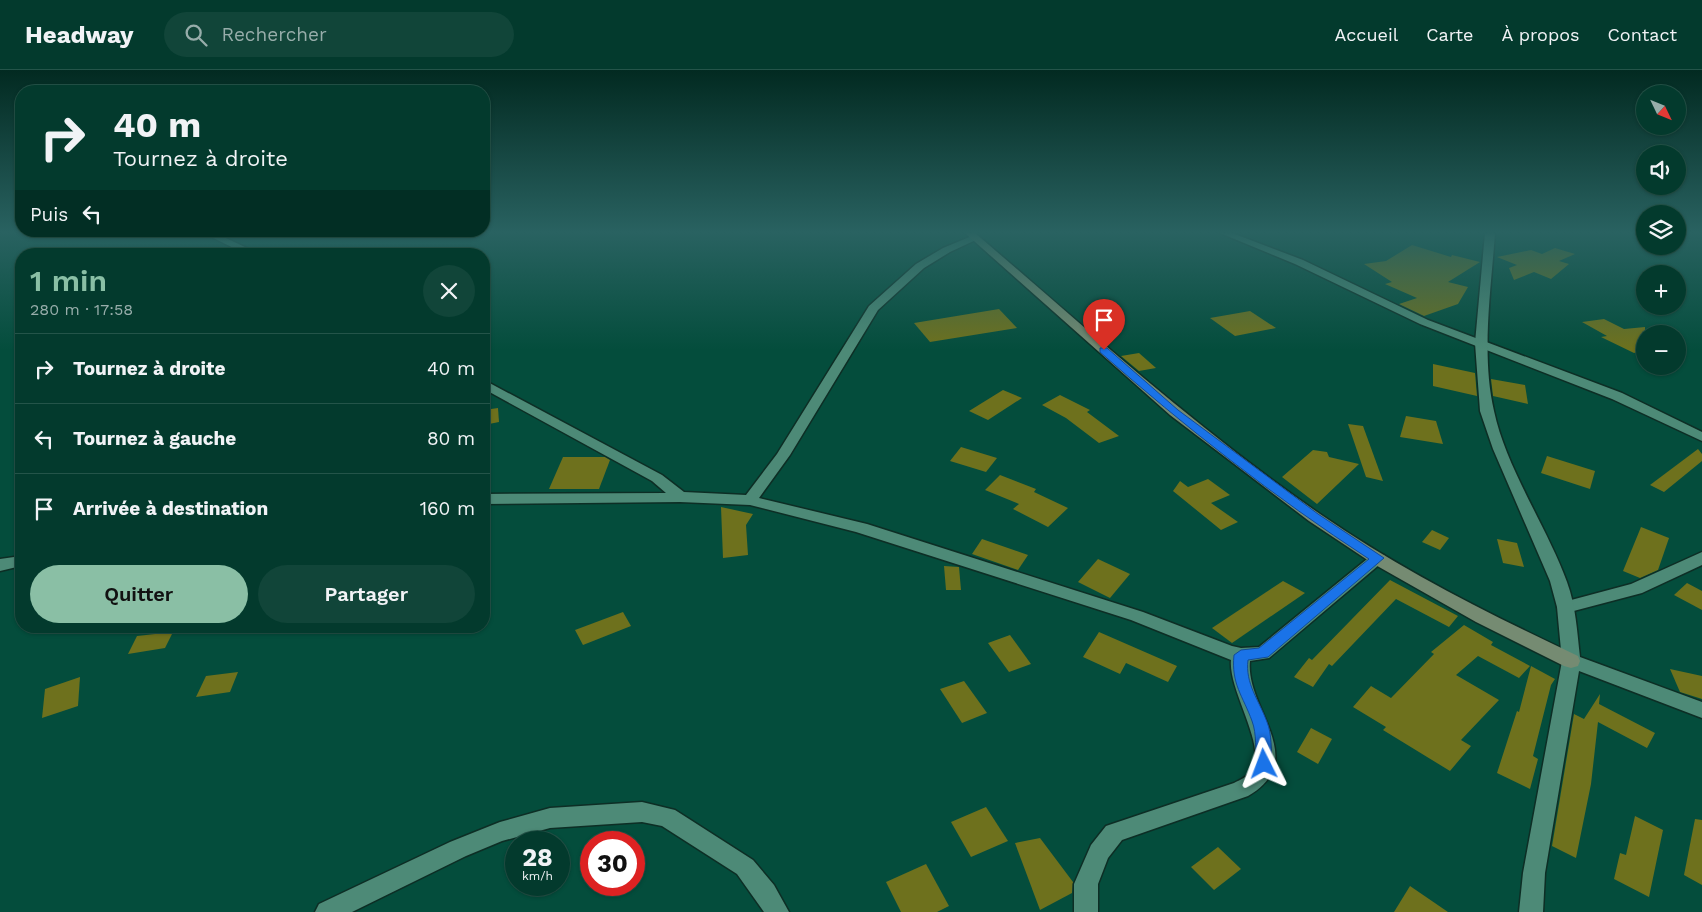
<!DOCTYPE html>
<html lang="fr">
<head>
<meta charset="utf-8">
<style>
	:root { --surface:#033a2d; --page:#114539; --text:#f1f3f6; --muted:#97adaa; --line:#245449; --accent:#8abfa5 }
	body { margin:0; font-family:"Work Sans",sans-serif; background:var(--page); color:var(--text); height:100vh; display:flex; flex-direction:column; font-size:19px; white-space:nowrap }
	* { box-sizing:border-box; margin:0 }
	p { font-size:16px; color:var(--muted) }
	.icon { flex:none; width:28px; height:28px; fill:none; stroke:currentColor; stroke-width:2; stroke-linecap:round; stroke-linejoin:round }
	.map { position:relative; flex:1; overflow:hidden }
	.panel { position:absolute; left:15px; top:178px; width:475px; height:385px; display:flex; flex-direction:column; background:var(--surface); border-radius:20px; box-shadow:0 1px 4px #0004,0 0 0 1px var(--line) }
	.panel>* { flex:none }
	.hud { position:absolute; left:15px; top:15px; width:475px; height:152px; border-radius:20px; box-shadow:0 1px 4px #0004,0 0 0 1px var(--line); background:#033a2d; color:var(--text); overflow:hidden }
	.needle { width:32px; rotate:133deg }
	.fabs { position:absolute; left:1636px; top:15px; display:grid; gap:10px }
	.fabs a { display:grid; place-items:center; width:50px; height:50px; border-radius:50%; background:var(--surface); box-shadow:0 1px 4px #0004,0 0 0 1px var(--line); font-size:25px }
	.speed { position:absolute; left:505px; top:761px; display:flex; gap:10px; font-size:25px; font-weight:700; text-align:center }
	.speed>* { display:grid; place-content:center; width:65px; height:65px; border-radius:50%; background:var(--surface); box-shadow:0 1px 4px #0004,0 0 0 1px var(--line); line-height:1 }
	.speed small { font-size:12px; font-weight:400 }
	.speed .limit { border:8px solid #d22; background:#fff; color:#111 }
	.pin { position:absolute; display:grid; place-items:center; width:42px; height:42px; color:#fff; margin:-51px -21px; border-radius:50% 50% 50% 0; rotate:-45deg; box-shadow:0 0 5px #0007 }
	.pin .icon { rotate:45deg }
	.me { position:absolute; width:55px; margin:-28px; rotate:357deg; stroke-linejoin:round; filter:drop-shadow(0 0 4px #0008) }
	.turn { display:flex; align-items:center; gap:18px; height:105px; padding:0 15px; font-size:22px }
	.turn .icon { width:65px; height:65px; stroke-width:2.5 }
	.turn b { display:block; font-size:35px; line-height:42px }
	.then { display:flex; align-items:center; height:48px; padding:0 15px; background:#0003; gap:10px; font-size:19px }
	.round { display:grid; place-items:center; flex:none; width:52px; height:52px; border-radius:26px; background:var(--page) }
	.summary { display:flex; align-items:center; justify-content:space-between; height:85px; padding:0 15px }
	h1 { font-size:30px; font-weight:600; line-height:38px; color:var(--accent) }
	.action { display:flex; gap:10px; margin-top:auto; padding:10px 15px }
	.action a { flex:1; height:58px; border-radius:30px; background:var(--accent); color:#111; font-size:20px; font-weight:600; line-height:58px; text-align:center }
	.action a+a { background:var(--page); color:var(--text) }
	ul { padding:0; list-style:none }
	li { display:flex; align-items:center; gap:15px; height:70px; padding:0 15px; border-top:1px solid var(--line) }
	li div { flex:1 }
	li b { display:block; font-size:19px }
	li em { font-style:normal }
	header { display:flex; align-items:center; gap:30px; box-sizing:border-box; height:70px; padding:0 25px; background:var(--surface); border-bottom:1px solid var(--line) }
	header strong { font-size:24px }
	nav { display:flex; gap:28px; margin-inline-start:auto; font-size:18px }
	.search { width:350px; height:45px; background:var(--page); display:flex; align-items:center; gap:12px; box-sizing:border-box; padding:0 18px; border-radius:28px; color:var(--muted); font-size:19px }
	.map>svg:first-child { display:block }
	.building { fill:#6e711d }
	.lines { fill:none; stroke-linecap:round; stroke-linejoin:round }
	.minor-casing { stroke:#0d2e25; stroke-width:3 }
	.tertiary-casing { stroke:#0d2e25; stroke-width:3 }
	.secondary-casing { stroke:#0d2e25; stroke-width:3 }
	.minor { fill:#4d8a77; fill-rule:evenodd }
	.tertiary { fill:#4d8a77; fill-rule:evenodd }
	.secondary { fill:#758b72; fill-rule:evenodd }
	.route { fill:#1a73e8; stroke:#114b97 }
</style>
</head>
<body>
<header>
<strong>Headway</strong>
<div class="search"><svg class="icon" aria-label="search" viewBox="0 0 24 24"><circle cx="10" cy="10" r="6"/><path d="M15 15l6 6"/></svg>Rechercher</div>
<nav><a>Accueil</a><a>Carte</a><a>À propos</a><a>Contact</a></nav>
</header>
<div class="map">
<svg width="1702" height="842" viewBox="0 0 1702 842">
	<rect width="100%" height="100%" fill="#044d3c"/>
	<g class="building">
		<path d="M 1412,175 L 1451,187 L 1452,185 L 1480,192 L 1448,212 L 1468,217 L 1458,234 L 1424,246 L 1399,234 L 1417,228 L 1385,214 L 1392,212 L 1364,194 L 1386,191 Z"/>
		<path d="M 1555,178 L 1575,184 L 1559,191 L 1569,194 L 1551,209 L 1534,202 L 1514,210 L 1509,198 L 1517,195 L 1497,187 L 1531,180 L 1542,184 Z"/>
		<path d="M 999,239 L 1017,258 L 930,272 L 914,253 Z"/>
		<path d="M 1250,241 L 1276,258 L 1235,266 L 1210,248 Z"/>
		<path d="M 1604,249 L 1624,259 L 1645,257 L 1645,280 L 1634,283 L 1601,267 L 1607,266 L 1582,252 Z"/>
		<path d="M 1139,283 L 1156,298 L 1139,301 L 1121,286 Z"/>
		<path d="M 1433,294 L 1475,303 L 1477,326 L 1433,316 Z"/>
		<path d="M 1491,309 L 1525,315 L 1528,334 L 1493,326 Z"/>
		<path d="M 1003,320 L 1022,328 L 988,350 L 969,341 Z"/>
		<path d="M 1060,325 L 1090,340 L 1087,342 L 1119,366 L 1099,373 L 1066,348 L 1042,335 Z"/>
		<path d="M 498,338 L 499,352 L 484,355 L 484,340 Z"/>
		<path d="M 1406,346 L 1436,351 L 1443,374 L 1400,367 Z"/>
		<path d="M 1348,354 L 1363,356 L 1383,411 L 1366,407 Z"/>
		<path d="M 961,377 L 997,388 L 986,402 L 950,391 Z"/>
		<path d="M 1698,379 L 1702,384 L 1702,391 L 1664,422 L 1650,415 Z"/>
		<path d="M 1313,380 L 1327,382 L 1329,387 L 1359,394 L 1317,434 L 1282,407 Z"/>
		<path d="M 1547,386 L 1595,401 L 1590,419 L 1541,403 Z"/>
		<path d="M 563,387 L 605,387 L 610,390 L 599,419 L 549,419 Z"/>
		<path d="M 1000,405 L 1036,419 L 1034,422 L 1068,438 L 1048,457 L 1013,439 L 1019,434 L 985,420 Z"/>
		<path d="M 1208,409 L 1230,425 L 1211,433 L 1238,452 L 1221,460 L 1173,421 L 1180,411 L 1188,417 Z"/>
		<path d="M 721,437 L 753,444 L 746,455 L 748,485 L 723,488 Z"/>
		<path d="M 1641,457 L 1669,468 L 1658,500 L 1640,508 L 1623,501 Z"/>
		<path d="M 1432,460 L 1449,468 L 1440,480 L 1422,472 Z"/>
		<path d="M 982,469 L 1028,485 L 1018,500 L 972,484 Z"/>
		<path d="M 1497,469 L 1517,473 L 1524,497 L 1503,493 Z"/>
		<path d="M 1098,489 L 1130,504 L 1110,528 L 1078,512 Z"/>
		<path d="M 944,496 L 959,497 L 961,520 L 946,520 Z"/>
		<path d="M 1390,510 L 1458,546 L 1449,557 L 1396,529 L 1332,596 L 1329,594 L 1313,617 L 1294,607 L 1309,588 L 1312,590 Z"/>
		<path d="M 1283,511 L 1305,523 L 1232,573 L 1212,558 Z"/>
		<path d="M 1687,513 L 1702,521 L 1702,540 L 1674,525 Z"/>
		<path d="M 623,542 L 631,556 L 583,575 L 575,560 Z"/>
		<path d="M 1464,555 L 1493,572 L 1491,575 L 1530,596 L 1519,608 L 1478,586 L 1456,605 L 1499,630 L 1461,670 L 1471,676 L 1450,701 L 1383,660 L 1386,657 L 1353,637 L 1371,616 L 1391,628 L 1434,584 L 1431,582 Z"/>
		<path d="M 173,562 L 165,578 L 128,584 L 137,566 Z"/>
		<path d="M 1099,562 L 1177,596 L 1168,612 L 1126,593 L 1120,604 L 1083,587 Z"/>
		<path d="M 1010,565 L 1031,594 L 1009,602 L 988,573 Z"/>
		<path d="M 1531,596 L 1555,609 L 1551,615 L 1533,686 L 1538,689 L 1530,719 L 1497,703 L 1517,641 L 1519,642 Z"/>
		<path d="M 1670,599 L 1702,606 L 1702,629 L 1680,622 Z"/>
		<path d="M 238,602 L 230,622 L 196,627 L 206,606 Z"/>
		<path d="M 80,607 L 78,636 L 42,648 L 45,619 Z"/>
		<path d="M 964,611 L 987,643 L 962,653 L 940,619 Z"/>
		<path d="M 1600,624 L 1599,634 L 1655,663 L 1647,678 L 1598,652 L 1591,714 L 1576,788 L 1552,776 L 1574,644 L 1584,649 Z"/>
		<path d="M 1311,658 L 1332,669 L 1318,694 L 1297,682 Z"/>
		<path d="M 986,737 L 1008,771 L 971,787 L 951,752 Z"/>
		<path d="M 1635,746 L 1663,760 L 1649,827 L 1614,809 L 1620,783 L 1626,785 Z"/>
		<path d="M 1695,749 L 1702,750 L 1702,815 L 1684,805 Z"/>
		<path d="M 1040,768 L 1073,812 L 1072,823 L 1040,840 L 1015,773 Z"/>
		<path d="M 1218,777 L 1241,799 L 1214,820 L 1191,797 Z"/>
		<path d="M 926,794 L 949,836 L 937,842 L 901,842 L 886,812 Z"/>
		<path d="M 1410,816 L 1448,842 L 1394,842 Z"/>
	</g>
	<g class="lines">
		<g class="minor-casing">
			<g id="minor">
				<path d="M 203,163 L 215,163 L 260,184 L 246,184 Z"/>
				<path d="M 1220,163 L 1232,163 L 1303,190 L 1428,250 L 1622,323 L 1702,362 L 1702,371 L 1612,329 L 1420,254 L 1295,194 Z"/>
				<path d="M 972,166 L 980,168 L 950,182 L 924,198 L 878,240 L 790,385 L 759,428 L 867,454 L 1143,542 L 1232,576 L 1241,578 L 1259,577 L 1372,485 L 1384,485 L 1386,489 L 1269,588 L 1250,591 C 1245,639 1311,689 1248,726 L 1122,770 L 1108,788 L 1098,814 L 1098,842 L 1074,842 L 1074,814 L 1091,775 L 1106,756 L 1234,713 C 1240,710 1247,707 1251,702 C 1269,679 1228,621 1231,590 L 1131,550 L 856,462 L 750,435 L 680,432 L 484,434 L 484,424 L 666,423 L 652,411 L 484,319 L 484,310 L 662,405 L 684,422 L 746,425 L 777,384 L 869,236 L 916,194 L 943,178 Z"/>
				<path d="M 1702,482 L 1702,495 L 1642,523 L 1566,543 L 1560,541 L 1557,537 L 1560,533 L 1631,514 Z"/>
				<path d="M 21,486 L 21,496 L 0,501 L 0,489 Z"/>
				<path d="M 642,732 L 675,740 L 753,790 L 774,815 L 789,842 L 764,842 L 737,804 L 662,756 L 642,752 L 550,758 L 502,771 L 466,786 L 352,842 L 315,842 L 319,834 L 450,772 L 500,752 L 550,738 Z"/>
			</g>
		</g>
		<g class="tertiary-casing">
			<path id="tertiary" d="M 1485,163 L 1495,163 C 1491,220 1481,285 1494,341 C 1506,398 1547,457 1567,512 C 1576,537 1577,561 1580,587 L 1702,632 L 1702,648 L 1579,601 L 1545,803 L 1543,842 L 1519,842 L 1523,803 L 1562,591 L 1557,537 L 1550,511 L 1493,379 L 1480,341 L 1475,273 Z"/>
		</g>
		<g class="secondary-casing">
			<path id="secondary" d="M 965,163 L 975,163 C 1087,259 1198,360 1320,444 C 1401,500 1489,544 1578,586 L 1580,591 L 1578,596 L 1571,598 L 1564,596 L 1476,552 L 1372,493 L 1309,451 L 1170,345 Z"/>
		</g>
		<use href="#minor" class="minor"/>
		<use href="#tertiary" class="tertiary"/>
		<use href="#secondary" class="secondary"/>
	</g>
	<linearGradient id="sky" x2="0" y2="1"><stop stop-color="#022a21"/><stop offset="0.58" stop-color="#296261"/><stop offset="1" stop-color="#296261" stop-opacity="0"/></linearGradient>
	<rect width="1702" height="280" fill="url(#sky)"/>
	<path class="route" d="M 1100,278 L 1107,278 L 1178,340 L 1318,444 L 1384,488 L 1268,587 L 1248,590 C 1245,614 1259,630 1267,652 C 1272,664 1271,681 1272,694 L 1270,699 L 1264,701 L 1259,699 L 1257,694 C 1255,681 1257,664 1252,651 C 1243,626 1231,614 1234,585 L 1241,580 L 1259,578 L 1369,489 C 1274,427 1185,357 1100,282 Z"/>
</svg>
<div class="fabs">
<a><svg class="needle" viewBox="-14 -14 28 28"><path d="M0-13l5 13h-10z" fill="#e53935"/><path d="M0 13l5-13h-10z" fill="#97adaa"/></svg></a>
<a><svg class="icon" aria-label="sound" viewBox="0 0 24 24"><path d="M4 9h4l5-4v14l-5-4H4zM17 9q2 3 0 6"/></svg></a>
<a><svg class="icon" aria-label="layers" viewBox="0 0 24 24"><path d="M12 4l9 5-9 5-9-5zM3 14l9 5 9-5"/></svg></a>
<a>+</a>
<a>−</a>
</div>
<div class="speed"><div>28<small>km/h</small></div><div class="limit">30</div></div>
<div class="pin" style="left:1104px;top:280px;background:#d93025"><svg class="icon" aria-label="arrive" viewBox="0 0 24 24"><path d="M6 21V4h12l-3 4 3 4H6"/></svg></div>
<svg class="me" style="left:1264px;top:694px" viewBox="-20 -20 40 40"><path d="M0-17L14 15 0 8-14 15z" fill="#1a73e8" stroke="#fff" stroke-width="4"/></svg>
<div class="hud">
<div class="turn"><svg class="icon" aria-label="right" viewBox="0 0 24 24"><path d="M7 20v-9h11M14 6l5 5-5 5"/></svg><div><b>40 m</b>Tournez à droite</div></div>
<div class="then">Puis<svg class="icon" aria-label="left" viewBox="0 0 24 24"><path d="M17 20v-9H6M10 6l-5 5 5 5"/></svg></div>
</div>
<section class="panel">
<div class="summary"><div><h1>1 min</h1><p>280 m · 17:58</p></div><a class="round"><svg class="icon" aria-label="close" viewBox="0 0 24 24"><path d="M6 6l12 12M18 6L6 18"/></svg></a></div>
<ul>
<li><svg class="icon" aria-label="right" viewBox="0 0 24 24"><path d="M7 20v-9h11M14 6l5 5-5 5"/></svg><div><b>Tournez à droite</b></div><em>40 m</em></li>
<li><svg class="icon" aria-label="left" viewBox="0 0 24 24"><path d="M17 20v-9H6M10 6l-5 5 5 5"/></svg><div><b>Tournez à gauche</b></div><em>80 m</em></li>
<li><svg class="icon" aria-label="arrive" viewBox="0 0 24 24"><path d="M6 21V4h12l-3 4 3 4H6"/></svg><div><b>Arrivée à destination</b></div><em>160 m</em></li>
</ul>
<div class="action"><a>Quitter</a><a>Partager</a></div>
</section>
</div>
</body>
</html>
